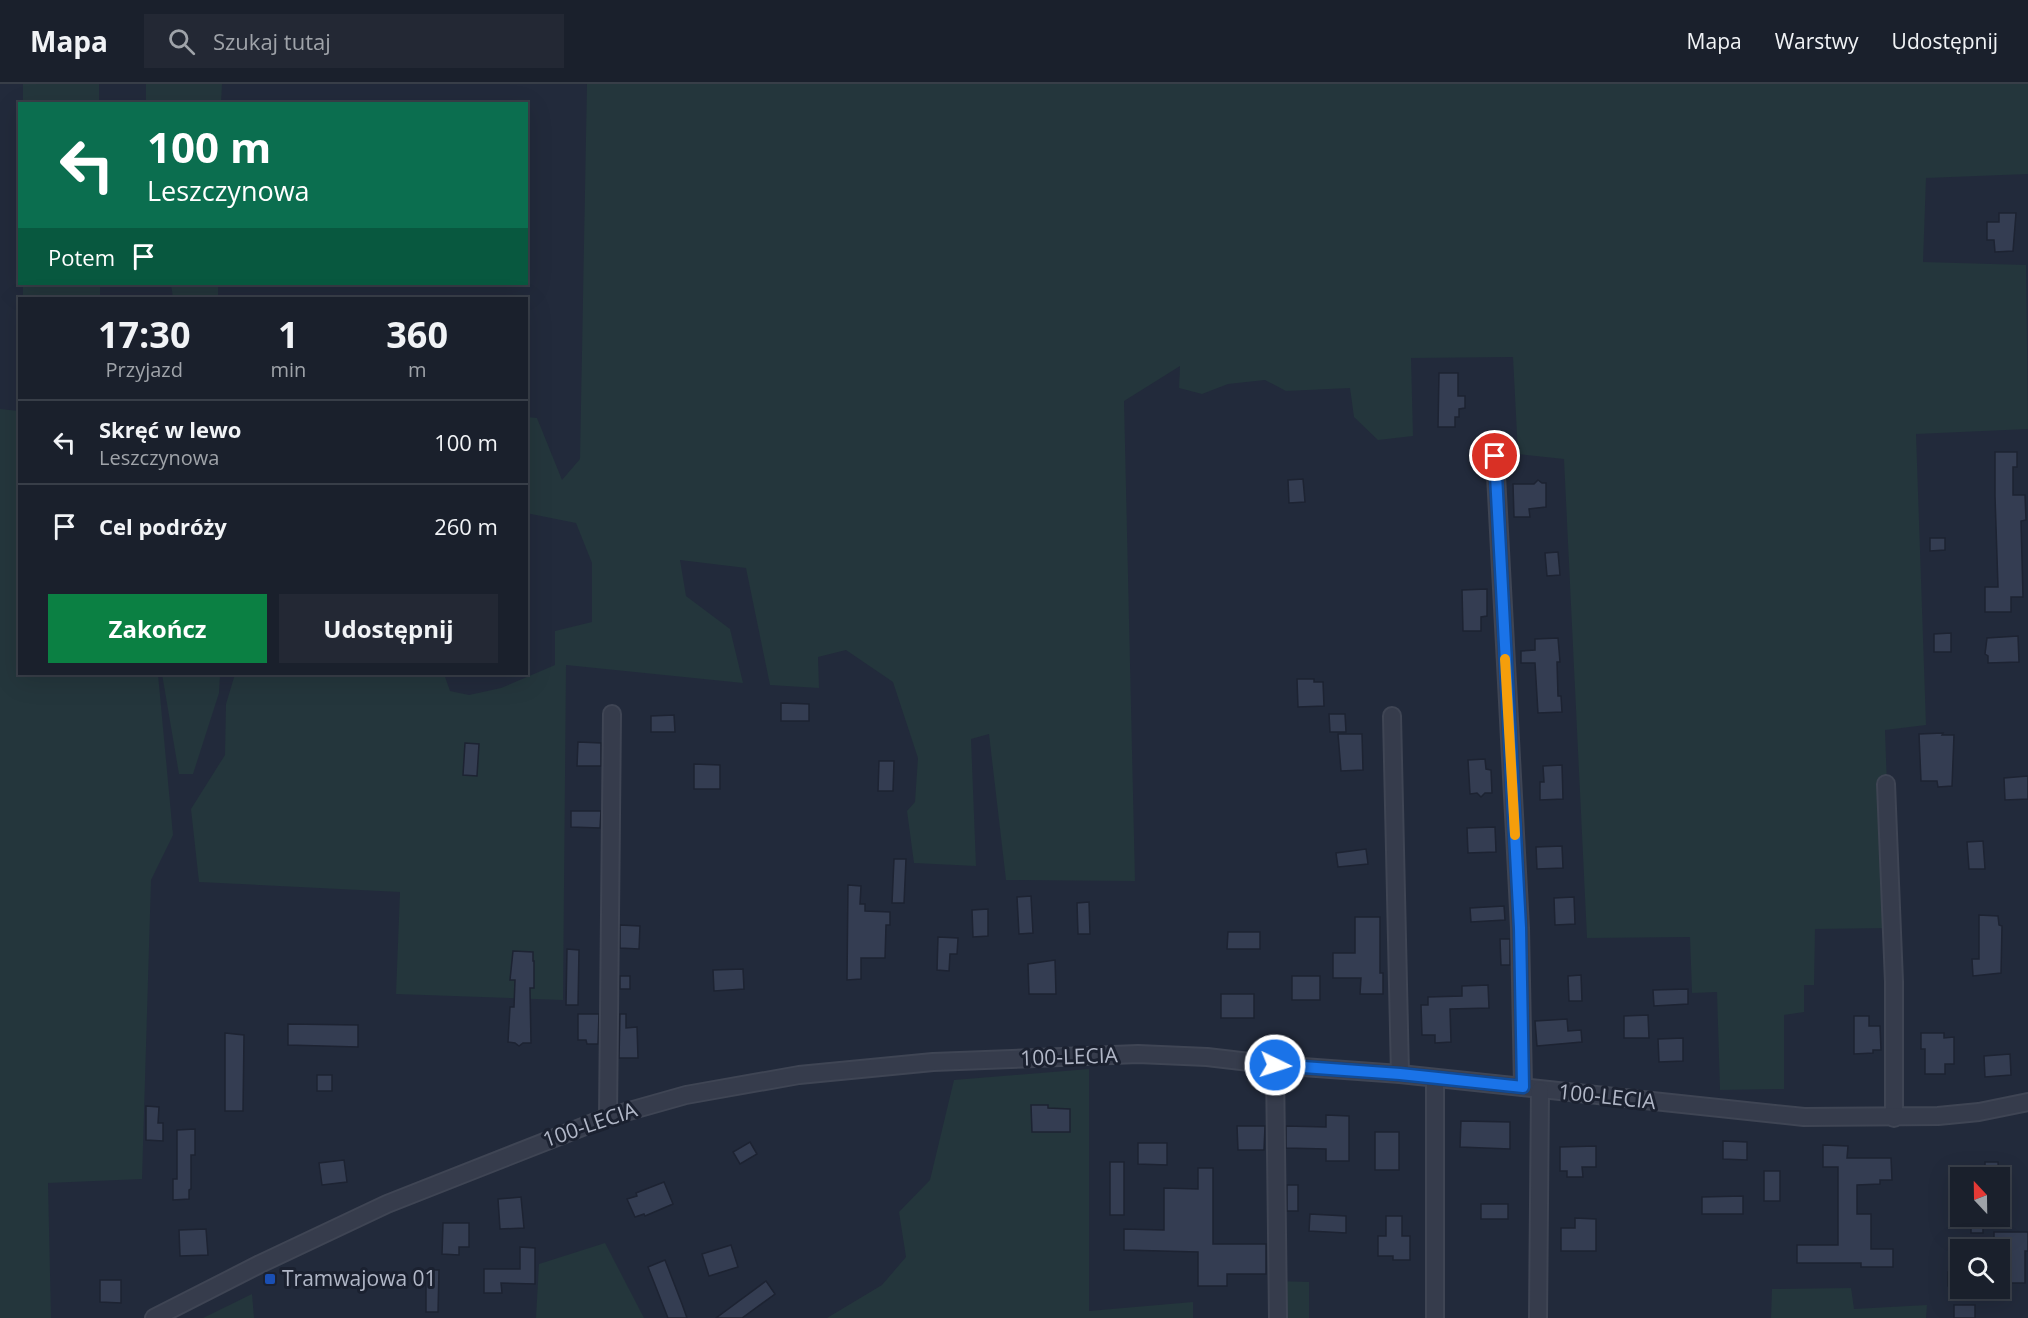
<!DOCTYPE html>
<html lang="pl">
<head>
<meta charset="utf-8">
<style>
	:root { --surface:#1a202c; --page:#232834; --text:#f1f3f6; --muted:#9fa3a9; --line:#383e48; --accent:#0b8043 }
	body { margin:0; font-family:"Open Sans",sans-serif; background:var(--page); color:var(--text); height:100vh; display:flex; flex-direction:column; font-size:22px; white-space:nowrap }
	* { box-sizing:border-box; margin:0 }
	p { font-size:20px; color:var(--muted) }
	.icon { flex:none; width:33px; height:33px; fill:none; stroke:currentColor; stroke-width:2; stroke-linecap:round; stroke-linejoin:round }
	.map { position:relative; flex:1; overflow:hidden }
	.side { position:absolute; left:18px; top:213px; width:510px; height:378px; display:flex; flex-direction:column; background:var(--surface); border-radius:0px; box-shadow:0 6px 24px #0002,0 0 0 2px var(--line) }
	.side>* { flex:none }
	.banner { position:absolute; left:18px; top:18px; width:510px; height:183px; border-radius:0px; box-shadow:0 6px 24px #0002,0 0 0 2px var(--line); background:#0b6e4f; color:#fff; overflow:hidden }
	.needle { width:39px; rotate:338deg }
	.controls { position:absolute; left:1950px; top:1083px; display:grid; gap:12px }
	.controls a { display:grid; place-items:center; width:60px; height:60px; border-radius:0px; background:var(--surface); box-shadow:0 6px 24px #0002,0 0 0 2px var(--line); font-size:30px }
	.pin { position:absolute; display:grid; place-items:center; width:51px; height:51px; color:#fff; margin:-26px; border:3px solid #fff; border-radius:50%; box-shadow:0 2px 6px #0007 }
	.me { position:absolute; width:66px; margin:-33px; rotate:94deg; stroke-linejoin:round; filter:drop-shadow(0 0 4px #0008) }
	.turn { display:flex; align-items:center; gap:21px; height:126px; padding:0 30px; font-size:27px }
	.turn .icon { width:78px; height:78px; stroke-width:2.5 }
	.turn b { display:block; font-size:42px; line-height:51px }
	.then { display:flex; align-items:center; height:57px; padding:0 30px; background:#0003; gap:12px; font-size:22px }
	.eta { display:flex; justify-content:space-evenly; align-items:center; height:102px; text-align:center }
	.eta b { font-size:36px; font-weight:700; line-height:42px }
	.button { display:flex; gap:12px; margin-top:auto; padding:12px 30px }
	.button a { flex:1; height:69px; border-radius:0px; background:var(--accent); color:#fff; font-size:24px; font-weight:700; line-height:69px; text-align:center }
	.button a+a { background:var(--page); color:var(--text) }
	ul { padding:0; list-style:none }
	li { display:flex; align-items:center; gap:18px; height:84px; padding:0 30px; border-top:2px solid var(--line) }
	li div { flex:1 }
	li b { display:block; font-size:22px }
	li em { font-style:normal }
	header { display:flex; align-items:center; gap:36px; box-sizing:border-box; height:84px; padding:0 30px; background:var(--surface); border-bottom:2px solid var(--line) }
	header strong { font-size:28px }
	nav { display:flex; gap:33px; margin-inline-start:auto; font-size:21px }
	.search { width:420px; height:54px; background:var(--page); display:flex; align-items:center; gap:15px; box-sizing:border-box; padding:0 21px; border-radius:0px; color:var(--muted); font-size:22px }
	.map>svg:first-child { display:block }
	.green { fill:#24363c }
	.building { fill:#343d52; stroke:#1d2332; stroke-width:1.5 }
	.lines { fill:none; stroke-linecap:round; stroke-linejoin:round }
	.minor-casing { stroke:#3f4554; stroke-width:20 }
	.minor { stroke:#363c4c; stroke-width:16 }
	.route-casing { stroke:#114b97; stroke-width:15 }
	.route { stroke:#1a73e8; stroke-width:10 }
	.slow { stroke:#f59e0b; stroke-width:10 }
	.transit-dot { fill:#1a4fb4; stroke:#1b2130; stroke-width:2 }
	.labels { text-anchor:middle; stroke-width:6; stroke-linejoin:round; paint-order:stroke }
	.street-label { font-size:21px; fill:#b1b7c7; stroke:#1b2130 }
	.poi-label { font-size:21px; fill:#b1b7c7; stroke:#1b2130; text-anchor:start }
</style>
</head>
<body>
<header>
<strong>Mapa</strong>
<div class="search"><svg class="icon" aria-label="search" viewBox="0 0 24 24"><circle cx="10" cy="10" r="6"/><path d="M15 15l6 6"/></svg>Szukaj tutaj</div>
<nav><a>Mapa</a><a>Warstwy</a><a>Udostępnij</a></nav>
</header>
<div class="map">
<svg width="2028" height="1234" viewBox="0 0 2028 1234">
	<rect width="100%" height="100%" fill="#222a3b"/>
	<g class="green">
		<rect x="23" y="0" width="76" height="19"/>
		<path d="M 146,0 L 222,0 L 221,19 L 146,19 Z"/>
		<path d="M 587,0 L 2028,0 L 2028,90 L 1926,94 L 1923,178 L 2026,181 L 2028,345 L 1916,350 L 1926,641 L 1885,646 L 1892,844 L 1815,845 L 1814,901 L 1804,901 L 1804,928 L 1784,931 L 1784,1005 L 1720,1006 L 1717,908 L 1692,909 L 1690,853 L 1587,854 L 1564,375 L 1518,370 L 1513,273 L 1411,274 L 1413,352 L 1378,356 L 1354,333 L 1350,304 L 1286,307 L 1265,296 L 1228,300 L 1202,310 L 1179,304 L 1180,282 L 1124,317 L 1135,797 L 1006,796 L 989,650 L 971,655 L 976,782 L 914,779 L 907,727 L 915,718 L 918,674 L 893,598 L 846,566 L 818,573 L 819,604 L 770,601 L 746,484 L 680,476 L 686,512 L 730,545 L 743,599 L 566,581 L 563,916 L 396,910 L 400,808 L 199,798 L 191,725 L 225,671 L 226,620 L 235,590 L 444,590 L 450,607 L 469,611 L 501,604 L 555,581 L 555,547 L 592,538 L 592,479 L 576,439 L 526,429 L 527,333 L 537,334 L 562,396 L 580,375 Z"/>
		<rect x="23" y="200" width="77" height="14"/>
		<path d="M 171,200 L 218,200 L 218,214 L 173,214 Z"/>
		<path d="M 0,325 L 19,327 L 20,590 L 158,590 L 173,751 L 151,796 L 142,1095 L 48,1099 L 51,1234 L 0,1234 Z"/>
		<path d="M 162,590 L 220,590 L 219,609 L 193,690 L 179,690 Z"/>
		<path d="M 1089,985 L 1089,1227 L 1193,1218 L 1193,1234 L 827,1234 L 882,1201 L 906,1173 L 899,1128 L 930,1096 L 954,996 Z"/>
		<path d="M 605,1159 L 644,1234 L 536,1234 L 539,1180 Z"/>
		<path d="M 1275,1197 L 1309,1198 L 1309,1234 L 1273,1234 Z"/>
		<path d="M 1851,1204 L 1854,1225 L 1927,1221 L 1926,1234 L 1771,1234 L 1772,1205 Z"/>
		<path d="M 252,1210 L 254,1234 L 203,1234 Z"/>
	</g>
	<g class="building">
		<path d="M 1999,129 L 2016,129 L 2013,167 L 1995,168 L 1994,156 L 1987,156 L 1987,138 L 1999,138 Z"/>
		<path d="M 1439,289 L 1458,289 L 1458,312 L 1465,312 L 1465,324 L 1459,325 L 1459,333 L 1455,333 L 1455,343 L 1438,343 Z"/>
		<path d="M 1995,368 L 2017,368 L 2017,383 L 2013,383 L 2013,411 L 2025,411 L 2026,436 L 2021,437 L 2023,513 L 2011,513 L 2011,528 L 1985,528 L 1985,503 L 1998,503 L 1995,412 Z"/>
		<path d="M 1303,395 L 1305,418 L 1289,419 L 1288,396 Z"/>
		<path d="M 1538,396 L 1542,399 L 1546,399 L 1546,423 L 1529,425 L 1530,433 L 1514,433 L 1513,400 L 1534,400 Z"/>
		<path d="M 1930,454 L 1945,454 L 1945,466 L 1930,467 Z"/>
		<path d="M 1558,468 L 1560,491 L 1547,492 L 1545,469 Z"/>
		<path d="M 1487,505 L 1487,532 L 1481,533 L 1481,547 L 1463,547 L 1462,506 Z"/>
		<path d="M 1951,549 L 1951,568 L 1934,568 L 1934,550 Z"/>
		<path d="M 2018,552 L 2019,578 L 1988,579 L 1988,572 L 1985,570 L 1987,554 Z"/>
		<path d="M 1558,554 L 1560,578 L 1557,578 L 1558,612 L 1561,612 L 1562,628 L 1538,629 L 1535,579 L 1521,579 L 1521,567 L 1535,566 L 1535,555 Z"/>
		<path d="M 1297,595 L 1314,595 L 1314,598 L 1323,598 L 1324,622 L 1298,623 Z"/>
		<path d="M 781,619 L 809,620 L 809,637 L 781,637 Z"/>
		<path d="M 1329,630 L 1345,630 L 1346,648 L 1330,648 Z"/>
		<path d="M 674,631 L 675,648 L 651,648 L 651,632 Z"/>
		<path d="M 1943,649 L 1942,651 L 1954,651 L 1952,702 L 1938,703 L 1937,697 L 1921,697 L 1919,650 Z"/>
		<path d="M 1338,650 L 1362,650 L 1363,686 L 1341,687 Z"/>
		<path d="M 578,658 L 601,659 L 601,682 L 577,682 Z"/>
		<path d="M 465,659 L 479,660 L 477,692 L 463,691 Z"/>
		<path d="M 1485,675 L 1486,685 L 1491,686 L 1492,709 L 1485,709 L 1481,713 L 1477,709 L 1470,710 L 1468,676 Z"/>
		<path d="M 879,677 L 894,677 L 893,707 L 878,707 Z"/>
		<path d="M 694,680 L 720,681 L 720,705 L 694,705 Z"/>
		<path d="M 1562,681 L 1563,715 L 1540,716 L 1540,698 L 1544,698 L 1543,682 Z"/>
		<path d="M 2028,692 L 2028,715 L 2005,716 L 2004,694 Z"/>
		<path d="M 571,727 L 601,727 L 600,744 L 571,743 Z"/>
		<path d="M 1495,743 L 1496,768 L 1468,769 L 1467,744 Z"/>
		<path d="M 1983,757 L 1985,785 L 1969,785 L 1967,758 Z"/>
		<path d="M 1562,762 L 1563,784 L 1537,785 L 1536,763 Z"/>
		<path d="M 1366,765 L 1368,780 L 1338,783 L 1336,769 Z"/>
		<path d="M 894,775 L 906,775 L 904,819 L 892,819 Z"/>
		<path d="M 848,801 L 861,802 L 860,820 L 865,820 L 865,827 L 890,828 L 890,841 L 886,841 L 885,874 L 861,874 L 861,895 L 847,896 Z"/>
		<path d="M 1031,812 L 1033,849 L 1019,850 L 1017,813 Z"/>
		<path d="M 1574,813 L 1575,840 L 1555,841 L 1554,814 Z"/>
		<path d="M 1089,818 L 1090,850 L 1078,850 L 1077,819 Z"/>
		<path d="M 1504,822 L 1505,836 L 1471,838 L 1470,824 Z"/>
		<path d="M 988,825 L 988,852 L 973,853 L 972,826 Z"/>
		<path d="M 1979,831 L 1998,832 L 1999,841 L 2002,842 L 2001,889 L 1973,892 L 1972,875 L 1979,875 Z"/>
		<path d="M 1355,833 L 1380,833 L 1380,889 L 1383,889 L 1383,910 L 1360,910 L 1361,894 L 1333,894 L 1333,869 L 1355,869 Z"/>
		<path d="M 620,841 L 640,842 L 639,865 L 620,864 Z"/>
		<path d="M 1228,848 L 1260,848 L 1260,865 L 1227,865 Z"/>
		<path d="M 938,853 L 958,854 L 957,870 L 950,870 L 949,887 L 937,886 Z"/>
		<path d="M 1500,855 L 1510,855 L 1510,881 L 1501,881 Z"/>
		<path d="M 567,865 L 579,866 L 578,921 L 566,921 Z"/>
		<path d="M 513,867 L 533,868 L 533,877 L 534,877 L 534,904 L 530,904 L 531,959 L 523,959 L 519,962 L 515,959 L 508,958 L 510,923 L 514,923 L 515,896 L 510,896 Z"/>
		<path d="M 1055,876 L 1056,910 L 1029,910 L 1028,880 Z"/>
		<path d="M 743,885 L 744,905 L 714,907 L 713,886 Z"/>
		<path d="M 1581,891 L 1582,917 L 1569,917 L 1568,892 Z"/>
		<rect x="620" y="892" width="10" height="13"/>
		<rect x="1292" y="892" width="28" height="24"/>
		<path d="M 1488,901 L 1489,924 L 1450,925 L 1451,958 L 1435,959 L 1435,951 L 1422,951 L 1421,921 L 1428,921 L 1428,913 L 1462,912 L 1462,902 Z"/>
		<path d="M 1688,905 L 1688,920 L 1654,922 L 1653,906 Z"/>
		<rect x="1221" y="910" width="33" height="24"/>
		<path d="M 578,930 L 599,930 L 598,960 L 587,960 L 586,956 L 578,956 Z"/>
		<path d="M 620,930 L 626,930 L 626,944 L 637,943 L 638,974 L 619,974 Z"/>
		<path d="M 1648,931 L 1649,954 L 1624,954 L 1624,932 Z"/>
		<path d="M 1854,932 L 1869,932 L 1869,942 L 1880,942 L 1881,966 L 1873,966 L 1873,969 L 1854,970 Z"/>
		<path d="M 1567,935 L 1568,947 L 1581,946 L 1582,958 L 1537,962 L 1535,937 Z"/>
		<path d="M 288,940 L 358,941 L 358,963 L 288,961 Z"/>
		<path d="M 225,949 L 244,951 L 243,1027 L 225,1027 Z"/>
		<path d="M 1921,949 L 1944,949 L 1944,954 L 1954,953 L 1954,980 L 1945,980 L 1945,990 L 1925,990 L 1925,965 L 1921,965 Z"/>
		<path d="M 1683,954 L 1683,977 L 1659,978 L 1658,955 Z"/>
		<path d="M 2010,970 L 2011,991 L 1985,993 L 1984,972 Z"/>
		<rect x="317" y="991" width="15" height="16"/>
		<path d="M 1031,1021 L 1048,1021 L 1048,1024 L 1070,1025 L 1070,1048 L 1032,1048 Z"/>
		<path d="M 146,1022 L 159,1023 L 158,1039 L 163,1039 L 163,1057 L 146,1056 Z"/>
		<path d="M 1326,1031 L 1349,1032 L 1349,1077 L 1326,1077 L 1326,1065 L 1286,1064 L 1286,1042 L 1326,1043 Z"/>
		<path d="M 1461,1037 L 1510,1038 L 1510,1065 L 1460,1063 Z"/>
		<path d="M 1237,1042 L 1265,1042 L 1264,1066 L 1238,1066 Z"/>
		<path d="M 195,1045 L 195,1071 L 191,1071 L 191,1105 L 189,1106 L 189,1115 L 173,1116 L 173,1095 L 177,1095 L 177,1046 Z"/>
		<rect x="1375" y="1048" width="24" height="38"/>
		<path d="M 1723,1057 L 1747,1058 L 1747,1076 L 1723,1075 Z"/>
		<path d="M 750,1058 L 757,1070 L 740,1080 L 733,1068 Z"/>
		<path d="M 1138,1059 L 1167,1059 L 1167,1081 L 1138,1080 Z"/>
		<path d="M 1823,1061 L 1848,1062 L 1847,1074 L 1891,1074 L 1892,1096 L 1880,1096 L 1880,1100 L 1857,1101 L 1857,1130 L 1871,1130 L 1871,1165 L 1893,1165 L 1893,1183 L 1861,1183 L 1861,1179 L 1797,1179 L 1797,1161 L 1838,1161 L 1838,1083 L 1823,1083 Z"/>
		<path d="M 1596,1062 L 1596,1083 L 1582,1083 L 1583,1093 L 1567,1093 L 1567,1087 L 1560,1087 L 1560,1063 Z"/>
		<path d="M 344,1076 L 347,1098 L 322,1101 L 319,1079 Z"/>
		<rect x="1110" y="1078" width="14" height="53"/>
		<path d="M 1985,1078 L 1998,1078 L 1999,1094 L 1985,1094 Z"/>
		<path d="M 1198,1084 L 1213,1084 L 1213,1160 L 1266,1160 L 1266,1190 L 1227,1190 L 1227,1202 L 1198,1202 L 1198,1168 L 1124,1166 L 1124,1145 L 1164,1146 L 1164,1104 L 1198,1105 Z"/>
		<rect x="1764" y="1087" width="16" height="30"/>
		<path d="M 664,1098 L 673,1120 L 645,1132 L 644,1130 L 635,1133 L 627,1115 L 637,1112 L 636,1109 Z"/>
		<rect x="1287" y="1101" width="11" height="26"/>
		<path d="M 1743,1112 L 1743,1130 L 1702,1130 L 1702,1113 Z"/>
		<path d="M 521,1113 L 524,1144 L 500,1145 L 498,1115 Z"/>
		<rect x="1481" y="1120" width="27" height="15"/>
		<path d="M 1310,1130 L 1346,1132 L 1346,1149 L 1309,1147 Z"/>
		<path d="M 1386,1132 L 1402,1132 L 1402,1152 L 1410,1152 L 1410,1176 L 1393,1176 L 1393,1172 L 1378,1172 L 1378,1152 L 1386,1152 Z"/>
		<rect x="1971" y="1132" width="12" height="17"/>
		<path d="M 1575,1134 L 1596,1135 L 1596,1167 L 1561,1167 L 1561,1144 L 1575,1144 Z"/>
		<path d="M 443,1139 L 469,1139 L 469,1163 L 459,1163 L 459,1171 L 442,1170 Z"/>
		<path d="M 206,1145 L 208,1171 L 180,1172 L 179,1146 Z"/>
		<path d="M 1994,1148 L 2028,1148 L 2028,1167 L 2025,1167 L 2025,1199 L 2007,1199 L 2007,1167 L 1994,1166 Z"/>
		<path d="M 731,1161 L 738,1183 L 709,1192 L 702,1170 Z"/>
		<path d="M 520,1163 L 535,1164 L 535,1200 L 501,1199 L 502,1209 L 484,1209 L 484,1185 L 520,1185 Z"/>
		<path d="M 665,1176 L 682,1220 L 687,1234 L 668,1234 L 648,1183 Z"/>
		<path d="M 426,1186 L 439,1186 L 438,1228 L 426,1228 Z"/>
		<path d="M 1948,1188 L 1960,1188 L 1960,1201 L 1948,1202 Z"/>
		<path d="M 100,1196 L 121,1196 L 121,1219 L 100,1218 Z"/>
		<path d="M 766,1197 L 775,1210 L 742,1234 L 716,1234 Z"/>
		<rect x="1954" y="1221" width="21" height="13"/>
	</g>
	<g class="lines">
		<g class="minor-casing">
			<g id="minor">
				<path d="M 1495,372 L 1520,844 L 1523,1003"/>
				<path d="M 1392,632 L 1400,990"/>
				<path d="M 1886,700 L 1894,898 L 1894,1034"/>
				<path d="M 1275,981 L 1278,1234"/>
				<path d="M 1435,994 L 1435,1234"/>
				<path d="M 608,1033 L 612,630"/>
				<path d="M 154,1234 L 260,1180 L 387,1120 L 608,1033 L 686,1011 L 799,991 L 933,978 L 1138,970 L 1207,973 L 1275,981 L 1400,990 L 1804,1033 L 1938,1032 L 1979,1028 L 2028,1018"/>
				<path d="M 1538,1234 L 1540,1006"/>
			</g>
		</g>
		<use href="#minor" class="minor"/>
	</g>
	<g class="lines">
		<g class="route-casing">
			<path id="route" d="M 1275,981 L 1400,990 L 1523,1003 L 1520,844 L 1495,372"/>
		</g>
		<use href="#route" class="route"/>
		<path class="slow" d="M 1505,575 L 1515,751"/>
	</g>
	<rect class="transit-dot" x="264" y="1189" width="12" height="12" rx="3"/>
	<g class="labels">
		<g class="street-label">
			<text transform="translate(1069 973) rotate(-2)" y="7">100-LECIA</text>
			<text transform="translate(1607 1013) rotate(6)" y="7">100-LECIA</text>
			<text transform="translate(590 1041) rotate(-19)" y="7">100-LECIA</text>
		</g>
		<g class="poi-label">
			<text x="282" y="1202">Tramwajowa 01</text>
		</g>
	</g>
</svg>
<div class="controls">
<a><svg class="needle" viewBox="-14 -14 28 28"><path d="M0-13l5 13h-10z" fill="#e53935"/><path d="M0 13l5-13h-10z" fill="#9fa3a9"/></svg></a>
<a><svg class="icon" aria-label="search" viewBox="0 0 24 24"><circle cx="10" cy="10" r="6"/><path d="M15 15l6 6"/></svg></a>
</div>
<div class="pin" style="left:1495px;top:372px;background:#d93025"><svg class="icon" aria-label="arrive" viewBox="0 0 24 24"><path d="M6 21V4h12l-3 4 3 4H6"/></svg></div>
<svg class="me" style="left:1275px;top:981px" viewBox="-20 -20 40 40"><circle r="17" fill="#1a73e8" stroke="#fff" stroke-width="3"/><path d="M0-11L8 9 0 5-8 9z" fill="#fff"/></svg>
<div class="banner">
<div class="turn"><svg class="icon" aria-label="left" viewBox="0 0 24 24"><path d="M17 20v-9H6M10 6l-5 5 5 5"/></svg><div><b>100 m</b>Leszczynowa</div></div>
<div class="then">Potem<svg class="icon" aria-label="arrive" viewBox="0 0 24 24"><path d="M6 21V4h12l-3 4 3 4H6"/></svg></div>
</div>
<section class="side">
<div class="eta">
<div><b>17:30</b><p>Przyjazd</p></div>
<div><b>1</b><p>min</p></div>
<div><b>360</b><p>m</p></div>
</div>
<ul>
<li><svg class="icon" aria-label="left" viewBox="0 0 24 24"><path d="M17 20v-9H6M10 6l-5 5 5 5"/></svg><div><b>Skręć w lewo</b><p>Leszczynowa</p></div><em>100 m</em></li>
<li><svg class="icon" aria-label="arrive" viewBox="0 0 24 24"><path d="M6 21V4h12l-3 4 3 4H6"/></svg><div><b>Cel podróży</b></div><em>260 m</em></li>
</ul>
<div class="button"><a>Zakończ</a><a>Udostępnij</a></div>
</section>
</div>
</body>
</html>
